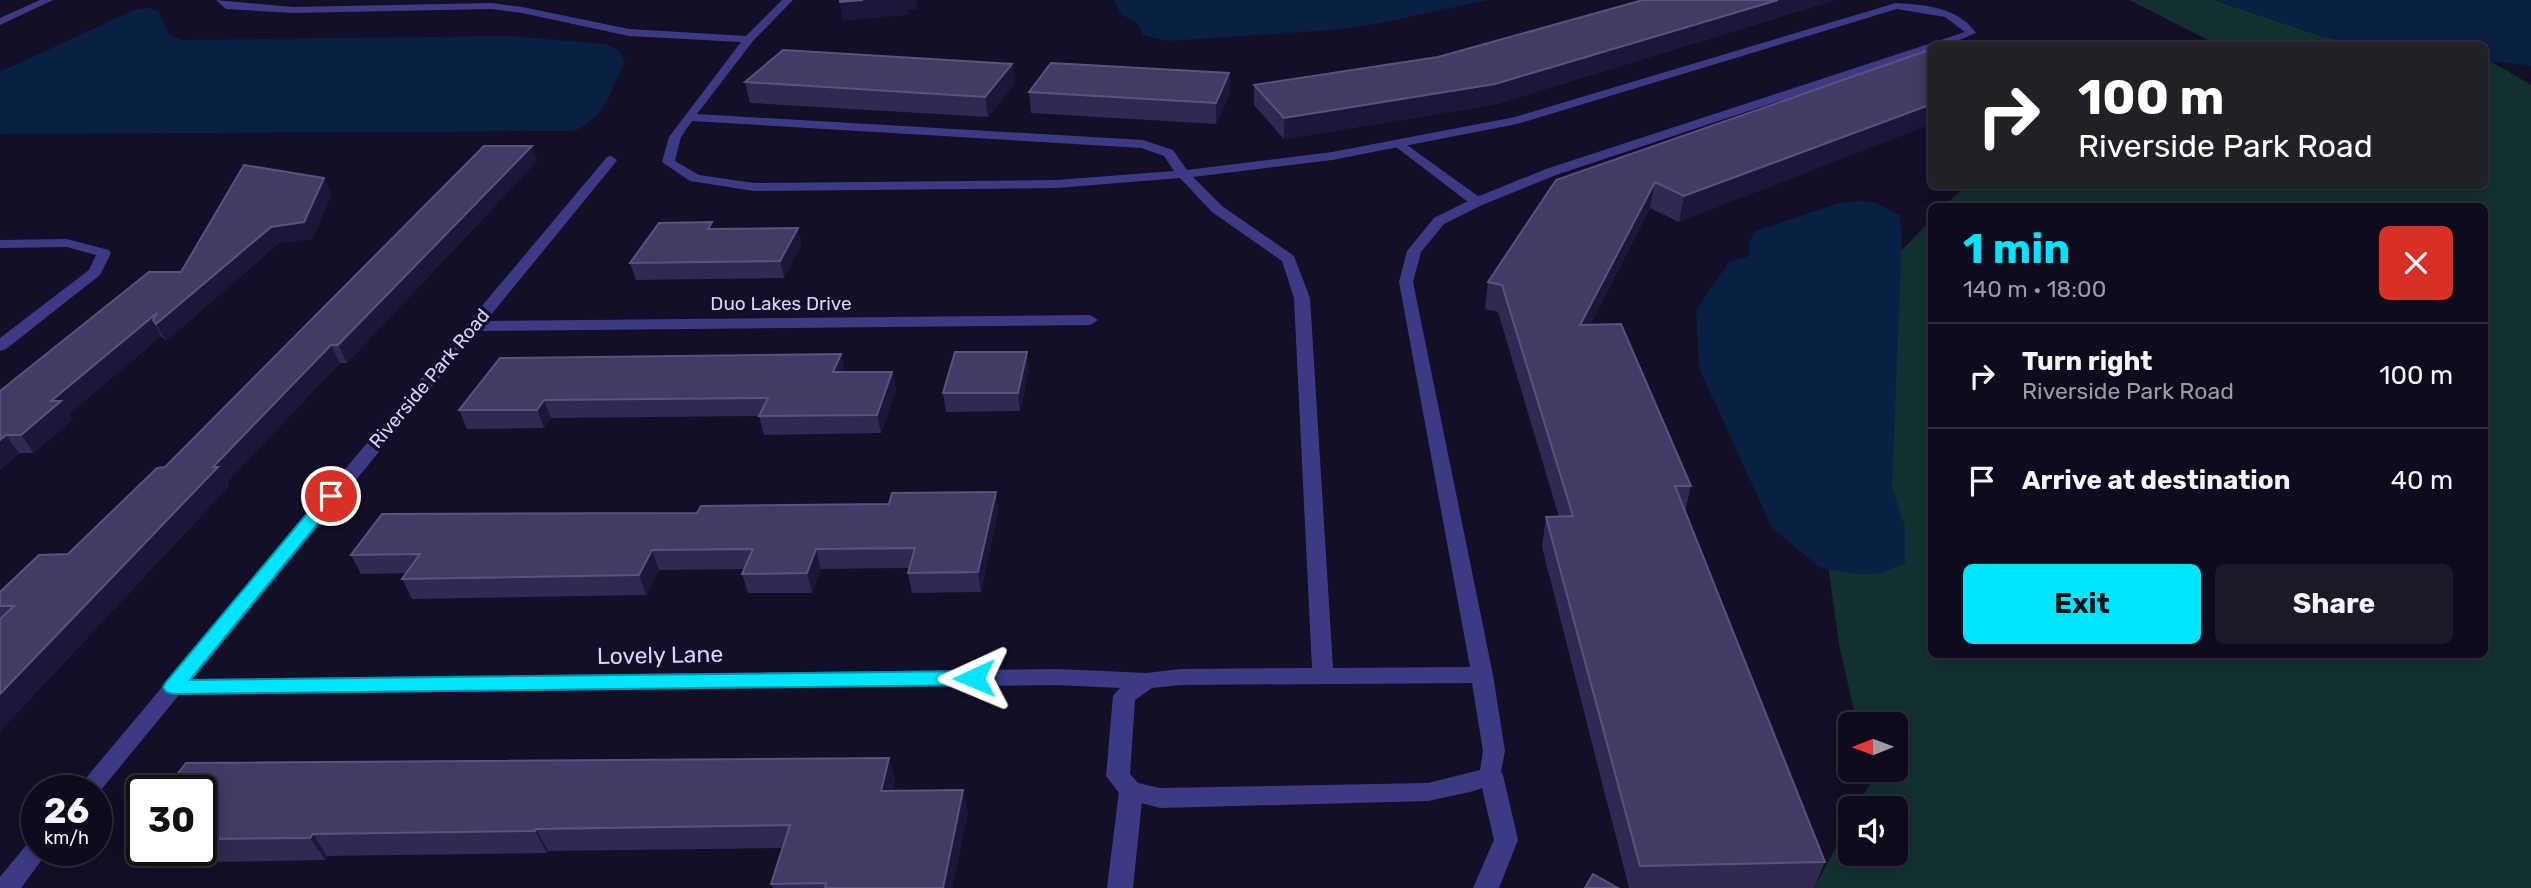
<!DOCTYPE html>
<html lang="en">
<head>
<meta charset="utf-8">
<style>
	:root { --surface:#0e0b1c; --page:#1c1929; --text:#f1f3f6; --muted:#9b9ba3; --line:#2e2b3b; --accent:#00e5ff }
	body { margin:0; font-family:Rubik,sans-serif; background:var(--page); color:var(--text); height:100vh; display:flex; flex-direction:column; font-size:26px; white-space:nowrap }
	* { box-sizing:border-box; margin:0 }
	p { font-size:23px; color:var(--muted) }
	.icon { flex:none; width:38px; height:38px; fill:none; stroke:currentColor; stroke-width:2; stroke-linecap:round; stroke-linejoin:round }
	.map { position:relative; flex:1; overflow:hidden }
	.side { position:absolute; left:1928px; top:203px; width:560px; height:455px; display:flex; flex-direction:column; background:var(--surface); border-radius:10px; box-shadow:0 4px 18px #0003,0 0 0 2px var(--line) }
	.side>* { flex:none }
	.hud { position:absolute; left:1928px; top:42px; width:560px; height:147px; border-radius:10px; box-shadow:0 4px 18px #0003,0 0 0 2px var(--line); background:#202124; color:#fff; overflow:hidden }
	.needle { width:46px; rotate:269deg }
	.buttons { position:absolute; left:1838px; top:712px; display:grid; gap:14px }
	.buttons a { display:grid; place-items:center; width:70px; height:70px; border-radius:10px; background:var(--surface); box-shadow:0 4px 18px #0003,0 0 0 2px var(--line); font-size:35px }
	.speed { position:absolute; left:21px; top:775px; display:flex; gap:14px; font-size:35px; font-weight:700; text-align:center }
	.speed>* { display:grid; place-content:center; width:91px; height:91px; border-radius:50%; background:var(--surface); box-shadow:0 4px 18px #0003,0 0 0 2px var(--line); line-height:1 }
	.speed small { font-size:18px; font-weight:400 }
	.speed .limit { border:4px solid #111; border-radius:10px; background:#fff; color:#111 }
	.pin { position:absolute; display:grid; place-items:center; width:60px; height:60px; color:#fff; margin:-30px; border:4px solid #fff; border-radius:50%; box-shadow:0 2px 7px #0007 }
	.me { position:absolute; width:77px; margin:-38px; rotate:269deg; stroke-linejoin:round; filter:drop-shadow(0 0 5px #0008) }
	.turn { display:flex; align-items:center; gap:24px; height:147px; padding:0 35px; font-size:32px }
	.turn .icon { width:91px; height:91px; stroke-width:2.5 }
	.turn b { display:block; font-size:49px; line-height:60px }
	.round { display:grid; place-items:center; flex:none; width:74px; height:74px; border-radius:10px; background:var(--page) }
	.summary { display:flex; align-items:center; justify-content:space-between; height:119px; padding:0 35px }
	h1 { font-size:42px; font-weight:700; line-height:52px; color:var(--accent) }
	.cta { display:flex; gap:14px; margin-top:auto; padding:14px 35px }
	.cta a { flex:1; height:80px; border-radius:10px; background:var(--accent); color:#111; font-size:28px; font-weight:700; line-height:80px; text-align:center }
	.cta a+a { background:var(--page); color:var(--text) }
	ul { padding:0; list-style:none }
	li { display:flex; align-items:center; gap:21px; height:105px; padding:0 35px; border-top:2px solid var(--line) }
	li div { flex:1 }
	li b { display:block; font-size:26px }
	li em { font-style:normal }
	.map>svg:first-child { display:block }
	.green { fill:#12302f }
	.water { fill:#0a1f44 }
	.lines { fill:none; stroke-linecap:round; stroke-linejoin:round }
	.service { fill:#3d3a85; fill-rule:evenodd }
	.minor { fill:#3d3a85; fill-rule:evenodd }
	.wall { fill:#312854 }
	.shaded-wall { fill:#1d163a }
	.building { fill:#433a66; stroke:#5a527e; stroke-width:2 }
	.route { fill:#00e5ff; stroke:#0095a6; stroke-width:2 }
	.labels { text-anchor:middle; stroke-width:7; stroke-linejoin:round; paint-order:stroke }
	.street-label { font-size:19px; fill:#d9d4ff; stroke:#130f26 }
	.near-street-label { font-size:23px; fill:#d9d4ff; stroke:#130f26 }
</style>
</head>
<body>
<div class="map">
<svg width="2531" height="888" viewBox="0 0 2531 888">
	<rect width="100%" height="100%" fill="#130f26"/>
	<g class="green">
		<path d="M 2129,0 L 2214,0 L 2321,36 L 2362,45 L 2218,45 Z"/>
		<path d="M 2485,61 L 2492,62 L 2531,85 L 2531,888 L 1814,888 L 1850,821 L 1850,854 L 1895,854 L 1895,808 L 1856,808 L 1871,782 L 1868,770 L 1895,770 L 1895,724 L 1857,724 L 1839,644 L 1823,529 L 1896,256 L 1932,219 L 1932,654 L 2485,654 L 2485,206 L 1944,206 L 1966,186 L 2485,186 Z"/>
	</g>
	<g class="water">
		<path d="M 1113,0 L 1488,0 L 1376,24 L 1332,30 L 1167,41 L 1143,35 L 1136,22 L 1122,15 Z"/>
		<path d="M 2214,0 L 2531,0 L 2531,66 L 2485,61 L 2485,46 L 2356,45 L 2321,36 Z"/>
		<path d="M 151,8 L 158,11 L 170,36 L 182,40 L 511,36 L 605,44 L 618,50 L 625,61 C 609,92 608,115 574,131 L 0,134 L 0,72 L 136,9 Z"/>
		<path d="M 1859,201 L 1874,202 L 1900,215 L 1902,237 L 1892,487 L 1905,527 L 1905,564 L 1877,574 L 1857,574 L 1821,568 L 1772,528 L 1699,368 L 1696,310 L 1729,262 L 1747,257 L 1750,252 L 1748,243 L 1756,231 L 1839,203 Z"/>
	</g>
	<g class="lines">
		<g class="service">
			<path d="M 1400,140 L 1482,199 L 1482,205 L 1472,205 L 1396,147 L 1394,144 Z"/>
			<path d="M 1491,766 L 1499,768 L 1503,775 L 1518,840 L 1499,888 L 1473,888 L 1494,840 L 1479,775 L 1483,768 Z"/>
			<path d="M 1131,782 L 1139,784 L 1143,791 L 1133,888 L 1107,888 L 1119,791 L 1123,784 Z"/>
		</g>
		<g class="minor">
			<path d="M 40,0 L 53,0 L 0,25 L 0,18 Z"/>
			<path d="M 216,0 L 293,7 L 492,3 L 522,7 L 629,29 L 746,36 L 782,0 L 793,0 L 753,41 L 697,114 L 1143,140 L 1173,150 L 1187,170 L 1332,152 L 1515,117 L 1896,3 C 1926,5 1958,7 1976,33 L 1945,46 L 1932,46 L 1932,50 L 1556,175 L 1482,205 L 1444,224 L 1421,252 L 1413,282 L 1493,675 L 1505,751 L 1499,782 L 1474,791 L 1428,801 L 1160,808 L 1123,798 L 1106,776 L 1113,696 L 1120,688 L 1057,685 L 179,695 L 96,796 L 96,791 L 75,791 L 607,157 L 611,156 L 617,160 L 615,163 L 486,321 L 1090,315 L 1098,320 L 1090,325 L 478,331 L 193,679 L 1057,669 L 1147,673 L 1180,669 L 1312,668 L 1294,298 L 1282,261 L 1212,212 L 1180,178 L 1056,188 L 754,191 L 690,181 L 662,162 L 669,137 L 741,42 L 629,36 L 522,13 L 492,9 L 293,13 L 226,9 ZM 1897,9 L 1945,17 L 1965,32 L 1546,169 L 1472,199 L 1434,218 L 1407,251 L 1399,282 L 1470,667 L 1333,668 L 1310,298 L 1294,256 L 1222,206 L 1193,177 L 1332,160 L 1517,124 ZM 692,121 L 1141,148 L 1164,156 L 1174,171 L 1056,180 L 754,183 L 699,175 L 675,161 L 681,137 ZM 1472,683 L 1483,751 L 1480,770 L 1428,783 L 1160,788 L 1138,783 L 1130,774 L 1135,700 L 1152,688 L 1180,685 Z"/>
			<path d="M 67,239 L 109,250 L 111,253 L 100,275 L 6,349 L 0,351 L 0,338 L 89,270 L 96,255 L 67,247 L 0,248 L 0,240 Z"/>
			<path d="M 37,840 L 37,850 L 49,850 L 21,888 L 0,888 L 0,877 L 28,843 Z"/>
		</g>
	</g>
	<g class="wall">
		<path d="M 1643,0 L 1835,0 L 1493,105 L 1284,139 L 1254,105 L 1254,85 L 1438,57 Z"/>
		<path d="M 1932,49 L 1679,222 L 1650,208 L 1590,325 L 1691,486 L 1685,512 L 1825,862 L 1814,888 L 1629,888 L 1542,547 L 1546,517 L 1559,517 L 1498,312 L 1485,309 L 1488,282 L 1556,180 Z"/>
		<path d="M 1012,64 L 1014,84 L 988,117 L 750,103 L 745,82 Z"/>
		<path d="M 1229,73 L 1230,93 L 1216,124 L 1031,113 L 1029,92 Z"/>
		<path d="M 537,161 L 347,363 L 340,363 L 227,482 L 229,486 L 0,731 L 0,592 L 68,554 L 165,467 Z"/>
		<path d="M 332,194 L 312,239 L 279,243 L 166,341 L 161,336 L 69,414 L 73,419 L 34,453 L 19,453 L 0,470 L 0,391 L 181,272 Z"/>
		<path d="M 798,228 L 801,244 L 784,278 L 636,280 L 630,263 L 713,229 Z"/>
		<path d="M 841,354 L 845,372 L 892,372 L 896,390 L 881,433 L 764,435 L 759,416 L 551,418 L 544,428 L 467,429 L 459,410 Z"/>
		<path d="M 1029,370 L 1020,411 L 946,412 L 943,393 Z"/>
		<path d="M 996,492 L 998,511 L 981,592 L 912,593 L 908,573 L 910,568 L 821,569 L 812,593 L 748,593 L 742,574 L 744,569 L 659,570 L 646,595 L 412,599 L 402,579 L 406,573 L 361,574 L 351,555 L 697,513 L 889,504 Z"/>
		<path d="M 889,758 L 895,780 L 892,791 L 968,812 L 952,888 L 773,888 L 771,884 L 783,848 L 548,851 L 547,853 L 327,856 L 325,860 L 144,863 L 126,840 L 142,820 L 142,850 L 201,850 L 201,791 Z"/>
	</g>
	<g class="shaded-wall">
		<path d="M 863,0 L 917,0 L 917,9 L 907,10 L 908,15 L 843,21 L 840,2 Z"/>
		<path d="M 1778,0 L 1835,0 L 1493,105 L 1284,139 L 1284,118 Z"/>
		<path d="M 1012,64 L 1014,84 L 988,117 L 985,97 Z"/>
		<path d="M 1229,73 L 1230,93 L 1216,124 L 1216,103 Z"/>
		<path d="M 1932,104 L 1932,124 L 1679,222 L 1684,196 Z"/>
		<path d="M 532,146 L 537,161 L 347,363 L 338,345 Z"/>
		<path d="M 324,178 L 332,194 L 312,239 L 279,243 L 166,341 L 156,324 L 153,320 L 161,336 L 69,414 L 73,419 L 34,453 L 21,435 L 51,401 L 157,313 Z"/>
		<path d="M 1655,182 L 1650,208 L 1576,353 L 1580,325 Z"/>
		<path d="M 798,228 L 801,244 L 784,278 L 780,261 Z"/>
		<path d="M 331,345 L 340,363 L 227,482 L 229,486 L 0,731 L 0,694 L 213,467 Z"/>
		<path d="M 1027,352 L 1029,370 L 1020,411 L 1018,393 Z"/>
		<path d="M 841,354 L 845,372 L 833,372 Z"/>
		<path d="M 892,372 L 896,390 L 881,433 L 877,415 Z"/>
		<path d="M 544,400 L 551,418 L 544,428 L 537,410 Z"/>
		<path d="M 6,435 L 19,453 L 0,470 L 0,440 Z"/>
		<path d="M 996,492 L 998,511 L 981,592 L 978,572 Z"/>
		<path d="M 816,549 L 821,569 L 812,593 L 807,573 Z"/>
		<path d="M 652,550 L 659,570 L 646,595 L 639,575 Z"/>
		<path d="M 889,758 L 895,780 L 886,813 L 881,791 Z"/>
		<path d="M 963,790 L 968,812 L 952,888 L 943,888 Z"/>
		<path d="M 536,829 L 548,851 L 547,853 L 535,831 Z"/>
		<path d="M 313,834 L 327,856 L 325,860 L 310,838 Z"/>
	</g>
	<g class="building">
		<path d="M 840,0 L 863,0 L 840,2 Z"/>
		<path d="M 1643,0 L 1778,0 L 1495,84 L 1284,118 L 1254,85 L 1438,57 Z"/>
		<path d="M 1951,42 L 1961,46 L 1942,46 Z"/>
		<path d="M 1932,49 L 1932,104 L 1684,196 L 1655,182 L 1580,325 L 1621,324 L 1691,486 L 1675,486 L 1825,862 L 1640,866 L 1546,517 L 1573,516 L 1502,285 L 1488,282 L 1556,180 Z"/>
		<path d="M 783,50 L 1012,64 L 985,97 L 745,82 Z"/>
		<path d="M 1051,63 L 1229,73 L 1216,103 L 1029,92 Z"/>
		<path d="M 484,146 L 532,146 L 338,345 L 331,345 L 213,467 L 218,467 L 0,694 L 0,619 L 14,606 L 0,606 L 0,592 L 39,555 L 68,554 L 157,468 L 165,467 Z"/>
		<path d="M 244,165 L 324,178 L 304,222 L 271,227 L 156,324 L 153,320 L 157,313 L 51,401 L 61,401 L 21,435 L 6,435 L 0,440 L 0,391 L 149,272 L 181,272 Z"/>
		<path d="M 712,222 L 708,229 L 798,228 L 780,261 L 630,263 L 659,223 Z"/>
		<path d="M 955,352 L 1027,352 L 1018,393 L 943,393 Z"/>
		<path d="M 841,354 L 833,372 L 892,372 L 877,415 L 759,416 L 768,398 L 544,400 L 537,410 L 459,410 L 500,358 Z"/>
		<path d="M 996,492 L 978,572 L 908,573 L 915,548 L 816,549 L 807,573 L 742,574 L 753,549 L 652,550 L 639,575 L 402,579 L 420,554 L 351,555 L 382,514 L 697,513 L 701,506 L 889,504 L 892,493 Z"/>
		<path d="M 889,758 L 881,791 L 963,790 L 943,888 L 825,888 L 826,883 L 771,884 L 790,825 L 536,829 L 535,831 L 313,834 L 310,838 L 201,839 L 201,791 L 164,791 L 186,763 Z"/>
		<path d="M 142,820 L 142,840 L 126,840 Z"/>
		<path d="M 1593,874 L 1618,888 L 1585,888 Z"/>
	</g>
	<path class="route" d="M 331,490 L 339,496 L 337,500 L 190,680 L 974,671 L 981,673 L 984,678 L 981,683 L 974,685 L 173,694 L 166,692 L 163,687 L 166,682 L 325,492 Z"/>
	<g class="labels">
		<g class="street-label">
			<text x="781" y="310">Duo Lakes Drive</text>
			<text transform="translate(429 378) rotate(-50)" y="7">Riverside Park Road</text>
		</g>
		<g class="near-street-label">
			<text transform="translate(660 655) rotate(-1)" y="8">Lovely Lane</text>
		</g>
	</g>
</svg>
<div class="buttons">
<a><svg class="needle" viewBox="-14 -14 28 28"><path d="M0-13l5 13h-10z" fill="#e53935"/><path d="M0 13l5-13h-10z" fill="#9b9ba3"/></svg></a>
<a><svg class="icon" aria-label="sound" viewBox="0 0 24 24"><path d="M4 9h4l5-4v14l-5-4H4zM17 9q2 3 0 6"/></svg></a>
</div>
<div class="speed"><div>26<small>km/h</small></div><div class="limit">30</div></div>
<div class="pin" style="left:331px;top:496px;background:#d93025"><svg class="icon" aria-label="arrive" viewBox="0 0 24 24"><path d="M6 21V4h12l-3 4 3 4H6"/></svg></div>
<svg class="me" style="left:974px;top:678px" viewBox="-20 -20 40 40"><path d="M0-17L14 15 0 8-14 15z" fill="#00e5ff" stroke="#fff" stroke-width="4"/></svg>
<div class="hud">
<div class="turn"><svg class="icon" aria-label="right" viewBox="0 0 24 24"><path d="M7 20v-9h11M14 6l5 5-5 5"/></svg><div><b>100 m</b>Riverside Park Road</div></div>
</div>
<section class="side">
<div class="summary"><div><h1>1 min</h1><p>140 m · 18:00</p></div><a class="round" style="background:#d93025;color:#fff"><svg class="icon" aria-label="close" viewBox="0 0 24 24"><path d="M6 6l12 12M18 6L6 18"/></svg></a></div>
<ul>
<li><svg class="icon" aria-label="right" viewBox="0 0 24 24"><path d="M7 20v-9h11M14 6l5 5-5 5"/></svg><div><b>Turn right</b><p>Riverside Park Road</p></div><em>100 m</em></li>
<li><svg class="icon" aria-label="arrive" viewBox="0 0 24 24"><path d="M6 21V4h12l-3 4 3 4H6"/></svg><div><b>Arrive at destination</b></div><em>40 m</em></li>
</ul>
<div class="cta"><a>Exit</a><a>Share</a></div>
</section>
</div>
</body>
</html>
